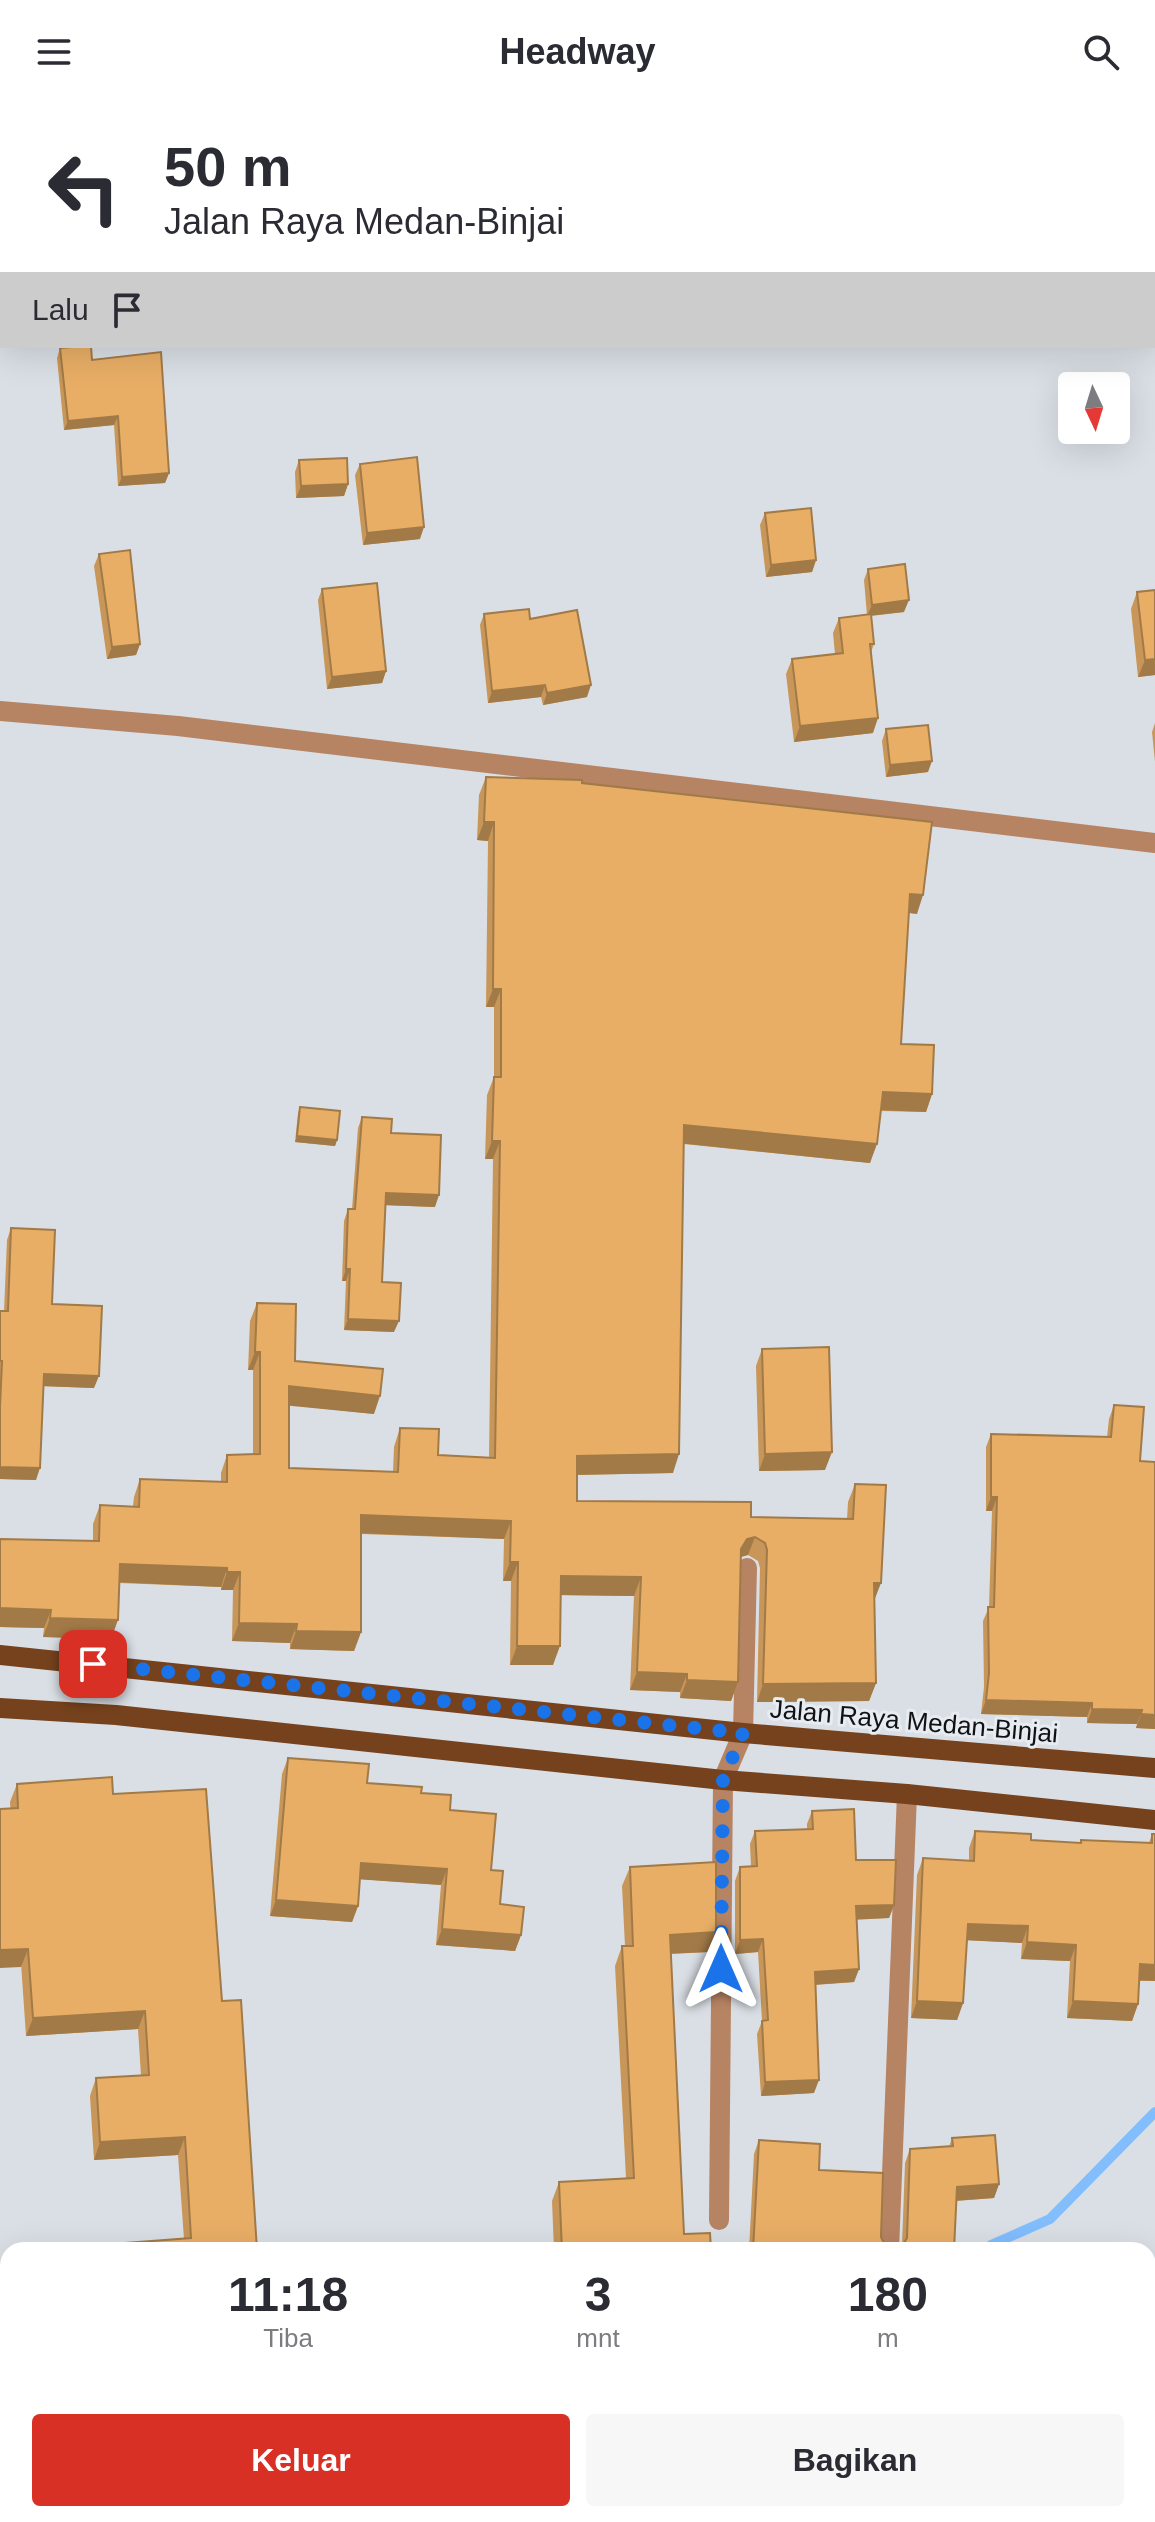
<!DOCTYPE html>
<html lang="id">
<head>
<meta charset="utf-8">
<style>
	:root { --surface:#fff; --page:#f7f7f7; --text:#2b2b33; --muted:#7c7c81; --accent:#d93025 }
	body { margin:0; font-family:Helvetica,sans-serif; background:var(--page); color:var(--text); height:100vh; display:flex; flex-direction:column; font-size:30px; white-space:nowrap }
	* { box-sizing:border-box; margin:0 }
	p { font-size:26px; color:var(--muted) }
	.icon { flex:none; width:44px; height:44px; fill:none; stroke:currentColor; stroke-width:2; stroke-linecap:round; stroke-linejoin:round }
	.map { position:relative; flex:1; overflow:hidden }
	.details { position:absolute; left:0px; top:2138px; width:1156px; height:280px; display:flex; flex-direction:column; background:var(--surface); border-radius:24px 24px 0 0; box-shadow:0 8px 32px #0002 }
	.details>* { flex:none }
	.top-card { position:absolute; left:0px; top:0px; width:1156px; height:244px; box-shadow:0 8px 32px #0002; background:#fff; color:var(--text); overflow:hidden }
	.needle { width:52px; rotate:176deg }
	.buttons { position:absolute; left:1058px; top:268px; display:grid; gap:16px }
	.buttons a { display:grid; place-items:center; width:72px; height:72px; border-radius:8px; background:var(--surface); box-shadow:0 8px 32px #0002; font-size:40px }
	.pin { position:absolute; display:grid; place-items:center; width:68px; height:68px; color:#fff; margin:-34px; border-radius:16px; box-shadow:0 4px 12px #0006 }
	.me { position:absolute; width:88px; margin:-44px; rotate:0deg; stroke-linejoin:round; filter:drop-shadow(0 0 6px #0008) }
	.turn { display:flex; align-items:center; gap:28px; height:168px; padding:0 32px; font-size:36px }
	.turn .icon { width:104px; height:104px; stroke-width:2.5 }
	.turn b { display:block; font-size:56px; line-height:68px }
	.then { display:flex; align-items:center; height:76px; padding:0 32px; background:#0003; gap:16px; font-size:30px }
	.eta { display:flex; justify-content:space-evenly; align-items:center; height:136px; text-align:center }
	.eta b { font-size:48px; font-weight:700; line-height:56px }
	.primary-button { display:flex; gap:16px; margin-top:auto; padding:16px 32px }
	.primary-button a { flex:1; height:92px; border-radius:8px; background:var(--accent); color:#fff; font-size:32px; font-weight:700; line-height:92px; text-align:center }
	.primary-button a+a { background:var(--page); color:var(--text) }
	header { display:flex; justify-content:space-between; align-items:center; height:104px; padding:0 32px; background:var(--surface); font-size:36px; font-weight:700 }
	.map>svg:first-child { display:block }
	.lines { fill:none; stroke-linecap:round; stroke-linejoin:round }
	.stream { stroke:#82bdfe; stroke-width:10 }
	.street { stroke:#b68363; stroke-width:20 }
	.primary { stroke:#76421d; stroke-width:20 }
	.rail-casing { stroke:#676b6e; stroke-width:9 }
	.rail { stroke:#e7ecf2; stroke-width:6; stroke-dasharray:18; stroke-linecap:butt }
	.wall { fill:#c89658 }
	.shaded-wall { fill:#a27a47 }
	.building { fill:#e8ae66; stroke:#a27a47; stroke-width:2 }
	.route { stroke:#1a73e8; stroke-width:14; stroke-dasharray:0 25.2 }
	.labels { text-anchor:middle; stroke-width:6; stroke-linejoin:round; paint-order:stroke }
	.street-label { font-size:26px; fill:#101214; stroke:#e7ecf2 }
</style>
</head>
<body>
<header><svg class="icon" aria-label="menu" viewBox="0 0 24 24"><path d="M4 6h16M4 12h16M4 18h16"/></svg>Headway<svg class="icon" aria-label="search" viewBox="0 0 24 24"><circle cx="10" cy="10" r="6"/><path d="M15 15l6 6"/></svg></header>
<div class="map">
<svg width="1155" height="2418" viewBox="0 0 1155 2418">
	<rect width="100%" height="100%" fill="#dadfe5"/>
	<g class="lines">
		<g class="stream">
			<path d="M 987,2146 L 991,2141 L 1050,2115 L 1155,2008"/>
			<path d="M 941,2410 L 941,2418"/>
		</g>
		<g class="street">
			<path d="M 0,607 L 178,622 L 1155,739"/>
			<path d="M 719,2116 L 723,1676 L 743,1629 L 747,1464"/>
			<path d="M 889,2146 L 907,1690"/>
			<path d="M 1,2325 L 5,2418"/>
			<path d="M 191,2410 L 191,2418"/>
			<path d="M 743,2418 L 744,2410"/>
		</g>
		<g class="primary">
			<path d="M 0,1551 L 743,1629 L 1155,1664"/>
			<path d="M 0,1604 L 116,1611 L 723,1676 L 907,1690 L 1155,1716"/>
		</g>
		<g class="rail-casing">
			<g id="rail">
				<path d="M 1148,2271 L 1155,2271"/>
				<path d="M 0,2292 L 8,2291"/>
			</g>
		</g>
		<use href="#rail" class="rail"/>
	</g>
	<g class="wall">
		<path d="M 60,244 L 92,256 L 169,369 L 165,379 L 118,382 L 114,321 L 64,326 L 57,254 Z"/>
		<path d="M 299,356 L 348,380 L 344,392 L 296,394 L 295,368 Z"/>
		<path d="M 360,360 L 420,435 L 363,441 L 355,371 Z"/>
		<path d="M 765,409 L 816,456 L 812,468 L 766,473 L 760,421 Z"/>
		<path d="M 99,450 L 140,540 L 136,551 L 107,555 L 94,462 Z"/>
		<path d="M 868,465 L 904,508 L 871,512 L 874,540 L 871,548 L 873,629 L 794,638 L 786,570 L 792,555 L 835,550 L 833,529 L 839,514 L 867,511 L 864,476 Z"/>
		<path d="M 322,485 L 386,567 L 382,579 L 327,585 L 318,496 Z"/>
		<path d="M 1137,488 L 1155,571 L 1138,573 L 1131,505 Z"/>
		<path d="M 484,510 L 530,515 L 587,593 L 543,601 L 541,593 L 488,599 L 480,521 Z"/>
		<path d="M 1155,619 L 1155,658 L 1152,628 Z"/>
		<path d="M 886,625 L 928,668 L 886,673 L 882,637 Z"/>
		<path d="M 486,673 L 582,679 L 917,810 L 909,809 L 901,940 L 932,990 L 926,1008 L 881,1007 L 870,1059 L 684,1040 L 673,1369 L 577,1371 L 577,1397 L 751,1413 L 847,1415 L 848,1398 L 855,1380 L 874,1497 L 876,1579 L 869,1597 L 757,1598 L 760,1464 L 758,1457 L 748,1451 L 741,1453 L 738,1578 L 731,1597 L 680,1594 L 680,1588 L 630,1586 L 634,1492 L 560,1491 L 553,1561 L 510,1561 L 511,1477 L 503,1477 L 504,1435 L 361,1430 L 361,1528 L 354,1547 L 290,1545 L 290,1539 L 232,1537 L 233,1486 L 221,1486 L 221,1483 L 119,1479 L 111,1535 L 43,1533 L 44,1524 L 0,1523 L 93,1437 L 93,1420 L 100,1401 L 133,1402 L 134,1393 L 140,1375 L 221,1378 L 221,1369 L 227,1351 L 253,1350 L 253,1266 L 248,1266 L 250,1217 L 257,1199 L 295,1257 L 374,1310 L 289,1301 L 289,1364 L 393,1368 L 394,1343 L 400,1324 L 438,1351 L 489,1354 L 493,1055 L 485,1055 L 487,991 L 494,973 L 494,903 L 486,903 L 488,737 L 477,736 L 479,691 Z"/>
		<path d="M 300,1003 L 337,1036 L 335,1042 L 295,1038 L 298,1009 Z"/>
		<path d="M 362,1013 L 391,1029 L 435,1103 L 385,1101 L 382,1178 L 394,1228 L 344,1226 L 346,1177 L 342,1177 L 344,1117 L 348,1105 L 352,1105 L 358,1024 Z"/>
		<path d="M 11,1124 L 52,1200 L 94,1284 L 43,1282 L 36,1376 L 0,1375 L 0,1207 L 4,1207 L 7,1136 Z"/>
		<path d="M 762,1245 L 825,1366 L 759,1367 L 756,1262 Z"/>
		<path d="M 1114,1301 L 1140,1357 L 1155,1358 L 1155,1625 L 1136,1624 L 1137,1620 L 1087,1619 L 1087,1613 L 981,1610 L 984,1583 L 983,1517 L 989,1503 L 992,1407 L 986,1407 L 986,1343 L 991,1330 L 1107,1333 L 1109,1315 Z"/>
		<path d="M 288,1654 L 367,1679 L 421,1689 L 450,1706 L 491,1766 L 500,1800 L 521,1831 L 515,1847 L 436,1841 L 441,1781 L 360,1775 L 358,1802 L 352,1818 L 270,1812 L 282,1670 Z"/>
		<path d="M 17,1680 L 113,1690 L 222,1897 L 257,2146 L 124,2146 L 126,2139 L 184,2135 L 178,2051 L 94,2056 L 90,1992 L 96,1974 L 141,1971 L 138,1925 L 26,1932 L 10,1698 Z"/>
		<path d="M 812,1707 L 894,1801 L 889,1814 L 857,1815 L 859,1865 L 854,1878 L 815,1881 L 814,1989 L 761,1992 L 757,1930 L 762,1917 L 758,1848 L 735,1850 L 735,1777 L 740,1763 L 751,1763 L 750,1740 L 755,1727 L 807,1725 L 807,1720 Z"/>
		<path d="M 975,1727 L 1031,1736 L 1080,1739 L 1149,1739 L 1152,1730 L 1155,1730 L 1155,1877 L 1139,1877 L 1138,1900 L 1132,1917 L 1067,1914 L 1070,1857 L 1021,1855 L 1022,1839 L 967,1836 L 963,1899 L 957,1916 L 911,1914 L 917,1771 L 923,1754 L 969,1757 L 969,1744 Z"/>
		<path d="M 630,1763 L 708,1848 L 671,1850 L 684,2130 L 711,2146 L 554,2146 L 552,2097 L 559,2078 L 626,2074 L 615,1862 L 622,1842 L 625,1842 L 622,1782 Z"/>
		<path d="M 952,2034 L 999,2080 L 994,2094 L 956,2097 L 954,2146 L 749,2146 L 754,2050 L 759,2036 L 819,2066 L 881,2133 L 886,2143 L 894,2145 L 901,2144 L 902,2141 L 905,2059 L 910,2045 L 949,2043 Z"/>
		<path d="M 52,2410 L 119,2410 L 119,2418 L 51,2418 Z"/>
		<path d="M 1115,2410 L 1148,2410 L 1155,2418 L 1115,2418 Z"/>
	</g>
	<g class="shaded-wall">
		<path d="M 118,312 L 114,321 L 64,326 L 68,317 Z"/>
		<path d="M 169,369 L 165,379 L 118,382 L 122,373 Z"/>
		<path d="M 348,380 L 344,392 L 296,394 L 301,382 Z"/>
		<path d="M 424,423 L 420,435 L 363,441 L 367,429 Z"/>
		<path d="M 816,456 L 812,468 L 766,473 L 771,461 Z"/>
		<path d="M 909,496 L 904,508 L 867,512 L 872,501 Z"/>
		<path d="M 140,540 L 136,551 L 107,555 L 112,543 Z"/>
		<path d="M 1155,555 L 1155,571 L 1138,573 L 1145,556 Z"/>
		<path d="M 386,567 L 382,579 L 327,585 L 332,573 Z"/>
		<path d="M 545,581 L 541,593 L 488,599 L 492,587 Z"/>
		<path d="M 591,581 L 587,593 L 543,601 L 547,589 Z"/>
		<path d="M 878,614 L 873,629 L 794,638 L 800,622 Z"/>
		<path d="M 932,657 L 928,668 L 886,673 L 890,661 Z"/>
		<path d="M 484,718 L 494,718 L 488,737 L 477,736 Z"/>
		<path d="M 910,790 L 923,791 L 917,810 L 904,808 Z"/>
		<path d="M 493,885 L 501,885 L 494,903 L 486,903 Z"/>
		<path d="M 883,988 L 932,990 L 926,1008 L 876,1006 Z"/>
		<path d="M 684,1021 L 877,1040 L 870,1059 L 678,1039 Z"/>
		<path d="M 297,1032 L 337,1036 L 335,1042 L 295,1038 Z"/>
		<path d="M 492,1037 L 500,1037 L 493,1055 L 485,1055 Z"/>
		<path d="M 386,1089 L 439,1091 L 435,1103 L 381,1101 Z"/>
		<path d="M 346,1165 L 350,1165 L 346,1177 L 342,1177 Z"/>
		<path d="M 348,1215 L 399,1217 L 394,1228 L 344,1226 Z"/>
		<path d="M 255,1248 L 260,1248 L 253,1266 L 248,1266 Z"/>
		<path d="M 44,1270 L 99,1272 L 94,1284 L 39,1282 Z"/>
		<path d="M 289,1282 L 380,1292 L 374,1310 L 282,1301 Z"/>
		<path d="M 832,1348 L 825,1366 L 759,1367 L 765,1350 Z"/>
		<path d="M 679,1350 L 673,1369 L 570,1371 L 577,1352 Z"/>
		<path d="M 0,1363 L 40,1364 L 36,1376 L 0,1375 Z"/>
		<path d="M 991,1393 L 997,1393 L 992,1407 L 986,1407 Z"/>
		<path d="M 361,1411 L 511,1417 L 504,1435 L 355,1429 Z"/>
		<path d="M 755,1433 L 748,1451 L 740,1453 L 741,1445 L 747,1435 Z"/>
		<path d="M 510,1458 L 518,1458 L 511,1477 L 503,1477 Z"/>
		<path d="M 120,1460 L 227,1464 L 221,1483 L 113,1478 Z"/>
		<path d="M 227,1468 L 240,1468 L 233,1486 L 221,1486 Z"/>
		<path d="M 561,1472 L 641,1473 L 634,1492 L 554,1491 Z"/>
		<path d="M 874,1479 L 881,1479 L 874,1497 Z"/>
		<path d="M 0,1504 L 51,1506 L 44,1524 L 0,1523 Z"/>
		<path d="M 50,1514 L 118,1516 L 111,1535 L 43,1533 Z"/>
		<path d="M 239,1519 L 297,1520 L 290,1539 L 232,1537 Z"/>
		<path d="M 296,1527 L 361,1528 L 354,1547 L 290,1545 Z"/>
		<path d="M 517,1542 L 560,1542 L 553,1561 L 510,1561 Z"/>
		<path d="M 637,1568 L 687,1570 L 680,1588 L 630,1586 Z"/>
		<path d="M 687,1576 L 738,1578 L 731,1597 L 680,1594 Z"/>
		<path d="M 876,1579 L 869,1597 L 757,1598 L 763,1580 Z"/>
		<path d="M 986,1596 L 1092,1599 L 1087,1613 L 981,1610 Z"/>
		<path d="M 1092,1605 L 1142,1606 L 1137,1620 L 1087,1619 Z"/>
		<path d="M 1141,1610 L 1155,1611 L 1155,1625 L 1136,1624 Z"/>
		<path d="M 361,1759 L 447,1765 L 441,1781 L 355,1775 Z"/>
		<path d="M 276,1796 L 358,1802 L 352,1818 L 270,1812 Z"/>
		<path d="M 894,1801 L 889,1814 L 851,1816 L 856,1802 Z"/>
		<path d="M 968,1820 L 1028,1822 L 1022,1839 L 961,1836 Z"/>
		<path d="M 442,1825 L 521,1831 L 515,1847 L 436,1841 Z"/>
		<path d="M 716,1828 L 708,1848 L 663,1850 L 670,1831 Z"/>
		<path d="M 763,1835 L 758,1848 L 735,1850 L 740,1836 Z"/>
		<path d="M 1027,1838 L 1076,1841 L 1070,1857 L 1021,1855 Z"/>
		<path d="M 28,1845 L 21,1863 L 0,1864 L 0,1846 Z"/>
		<path d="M 1140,1860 L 1155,1861 L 1155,1877 L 1134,1876 Z"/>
		<path d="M 859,1865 L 854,1878 L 810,1881 L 815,1868 Z"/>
		<path d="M 917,1897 L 963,1899 L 957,1916 L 911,1914 Z"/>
		<path d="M 1073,1897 L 1138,1900 L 1132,1917 L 1067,1914 Z"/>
		<path d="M 145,1907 L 138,1925 L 26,1932 L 33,1914 Z"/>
		<path d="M 819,1976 L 814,1989 L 761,1992 L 765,1978 Z"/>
		<path d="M 185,2033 L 178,2051 L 94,2056 L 100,2038 Z"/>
		<path d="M 999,2080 L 994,2094 L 952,2097 L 957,2083 Z"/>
		<path d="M 929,2410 L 965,2410 L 964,2413 L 927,2416 Z"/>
	</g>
	<g class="building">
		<path d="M 84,242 L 91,242 L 92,256 L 161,248 L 169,369 L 122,373 L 118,312 L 68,317 L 60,244 Z"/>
		<path d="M 417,353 L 424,423 L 367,429 L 360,360 Z"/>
		<path d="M 347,354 L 348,380 L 301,382 L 299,356 Z"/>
		<path d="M 811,404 L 816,456 L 771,461 L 765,409 Z"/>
		<path d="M 130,446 L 140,540 L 112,543 L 99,450 Z"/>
		<path d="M 905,460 L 909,496 L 872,501 L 868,465 Z"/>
		<path d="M 377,479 L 386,567 L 332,573 L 322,485 Z"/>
		<path d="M 1155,486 L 1155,555 L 1145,556 L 1137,488 Z"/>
		<path d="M 529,505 L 530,515 L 577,506 L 591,581 L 547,589 L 545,581 L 492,587 L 484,510 Z"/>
		<path d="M 871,510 L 874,540 L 870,540 L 878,614 L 800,622 L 792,555 L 843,549 L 839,514 Z"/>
		<path d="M 928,621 L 932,657 L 890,661 L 886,625 Z"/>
		<path d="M 486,673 L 582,676 L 582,679 L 932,718 L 923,791 L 910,790 L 901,940 L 934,941 L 932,990 L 883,988 L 877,1040 L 684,1021 L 679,1350 L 577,1352 L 577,1397 L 751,1398 L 751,1413 L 853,1415 L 855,1380 L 886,1381 L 881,1479 L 874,1479 L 876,1579 L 763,1580 L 767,1446 L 765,1439 L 755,1433 L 747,1435 L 741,1445 L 738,1578 L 687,1576 L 687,1570 L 637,1568 L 641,1473 L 561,1472 L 560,1542 L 517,1542 L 518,1458 L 510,1458 L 511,1417 L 361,1411 L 361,1528 L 296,1527 L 297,1520 L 239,1519 L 240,1468 L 227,1468 L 227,1464 L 120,1460 L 118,1516 L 50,1514 L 51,1506 L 0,1504 L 0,1435 L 99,1437 L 100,1401 L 139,1403 L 140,1375 L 227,1378 L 227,1351 L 260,1350 L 260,1248 L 255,1248 L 257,1199 L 296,1200 L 295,1257 L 383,1265 L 380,1292 L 289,1282 L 289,1364 L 398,1368 L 400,1324 L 439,1325 L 438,1351 L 495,1354 L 500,1037 L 492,1037 L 494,973 L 501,973 L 501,885 L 493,885 L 494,718 L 484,718 Z"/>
		<path d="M 300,1003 L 340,1007 L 337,1036 L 297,1032 Z"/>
		<path d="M 362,1013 L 392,1015 L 391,1029 L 441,1031 L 439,1091 L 386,1089 L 382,1178 L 401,1179 L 399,1217 L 348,1215 L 350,1165 L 346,1165 L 348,1105 L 355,1105 Z"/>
		<path d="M 11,1124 L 55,1126 L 52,1200 L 102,1202 L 99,1272 L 44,1270 L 40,1364 L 0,1363 L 0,1303 L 2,1257 L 0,1257 L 0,1207 L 8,1207 Z"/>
		<path d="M 829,1243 L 832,1348 L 765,1350 L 762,1245 Z"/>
		<path d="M 1114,1301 L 1144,1303 L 1140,1357 L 1155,1358 L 1155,1611 L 1141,1610 L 1142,1606 L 1092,1605 L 1092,1599 L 986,1596 L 989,1569 L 988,1503 L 994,1503 L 997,1393 L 991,1393 L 991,1330 L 1111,1333 Z"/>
		<path d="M 288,1654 L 369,1660 L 367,1679 L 422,1683 L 421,1689 L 451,1691 L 450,1706 L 496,1710 L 491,1766 L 503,1767 L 500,1800 L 524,1803 L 521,1831 L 442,1825 L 447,1765 L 361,1759 L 358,1802 L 276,1796 Z"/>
		<path d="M 112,1673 L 113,1690 L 206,1685 L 222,1897 L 241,1896 L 257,2146 L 127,2146 L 126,2139 L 191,2134 L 185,2033 L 100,2038 L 96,1974 L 149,1971 L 145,1907 L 33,1914 L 28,1845 L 0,1846 L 0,1705 L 18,1704 L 17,1680 Z"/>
		<path d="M 854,1705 L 856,1756 L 896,1756 L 894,1801 L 856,1802 L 859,1865 L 815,1868 L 819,1976 L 765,1978 L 762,1917 L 768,1916 L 763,1835 L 740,1836 L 740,1763 L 757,1762 L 755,1727 L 813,1725 L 812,1707 Z"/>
		<path d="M 975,1727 L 1031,1730 L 1031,1736 L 1081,1739 L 1081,1736 L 1152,1739 L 1152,1730 L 1155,1730 L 1155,1861 L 1140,1860 L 1138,1900 L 1073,1897 L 1076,1841 L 1027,1838 L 1028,1822 L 968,1820 L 963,1899 L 917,1897 L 923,1754 L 974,1757 Z"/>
		<path d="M 716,1758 L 716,1828 L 670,1831 L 684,2130 L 710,2129 L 711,2146 L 562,2146 L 559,2078 L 634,2074 L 622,1842 L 633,1842 L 630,1763 Z"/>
		<path d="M 995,2031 L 999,2080 L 957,2083 L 954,2146 L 753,2146 L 759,2036 L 820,2040 L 819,2066 L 883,2069 L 881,2133 L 886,2143 L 894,2145 L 901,2144 L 907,2134 L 910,2045 L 953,2042 L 952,2034 Z"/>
		<path d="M 1148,2318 L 1155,2318 L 1155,2418 L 1122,2418 L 1122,2410 L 1148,2410 Z"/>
		<path d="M 56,2410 L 119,2410 L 119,2418 L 57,2418 Z"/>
	</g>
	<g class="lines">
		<path class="route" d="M 93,1560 L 743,1629 L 723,1676 L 721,1865"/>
	</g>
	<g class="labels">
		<g class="street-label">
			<text transform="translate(914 1617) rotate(5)" y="9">Jalan Raya Medan-Binjai</text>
		</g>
	</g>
</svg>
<div class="buttons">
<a><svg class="needle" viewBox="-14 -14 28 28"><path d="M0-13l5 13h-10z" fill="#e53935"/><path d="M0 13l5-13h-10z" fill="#7c7c81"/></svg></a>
</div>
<div class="pin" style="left:93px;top:1560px;background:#d93025"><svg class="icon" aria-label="arrive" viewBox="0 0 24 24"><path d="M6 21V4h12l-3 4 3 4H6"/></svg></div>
<svg class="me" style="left:721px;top:1865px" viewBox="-20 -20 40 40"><path d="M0-17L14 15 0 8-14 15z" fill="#1a73e8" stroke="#fff" stroke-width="4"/></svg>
<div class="top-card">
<div class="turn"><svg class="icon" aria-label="left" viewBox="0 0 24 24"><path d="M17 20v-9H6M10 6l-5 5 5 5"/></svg><div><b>50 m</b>Jalan Raya Medan-Binjai</div></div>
<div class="then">Lalu<svg class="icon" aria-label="arrive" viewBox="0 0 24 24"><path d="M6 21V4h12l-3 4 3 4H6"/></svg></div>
</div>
<section class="details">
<div class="eta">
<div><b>11:18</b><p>Tiba</p></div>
<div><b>3</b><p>mnt</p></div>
<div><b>180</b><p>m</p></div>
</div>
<div class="primary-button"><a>Keluar</a><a>Bagikan</a></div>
</section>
</div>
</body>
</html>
